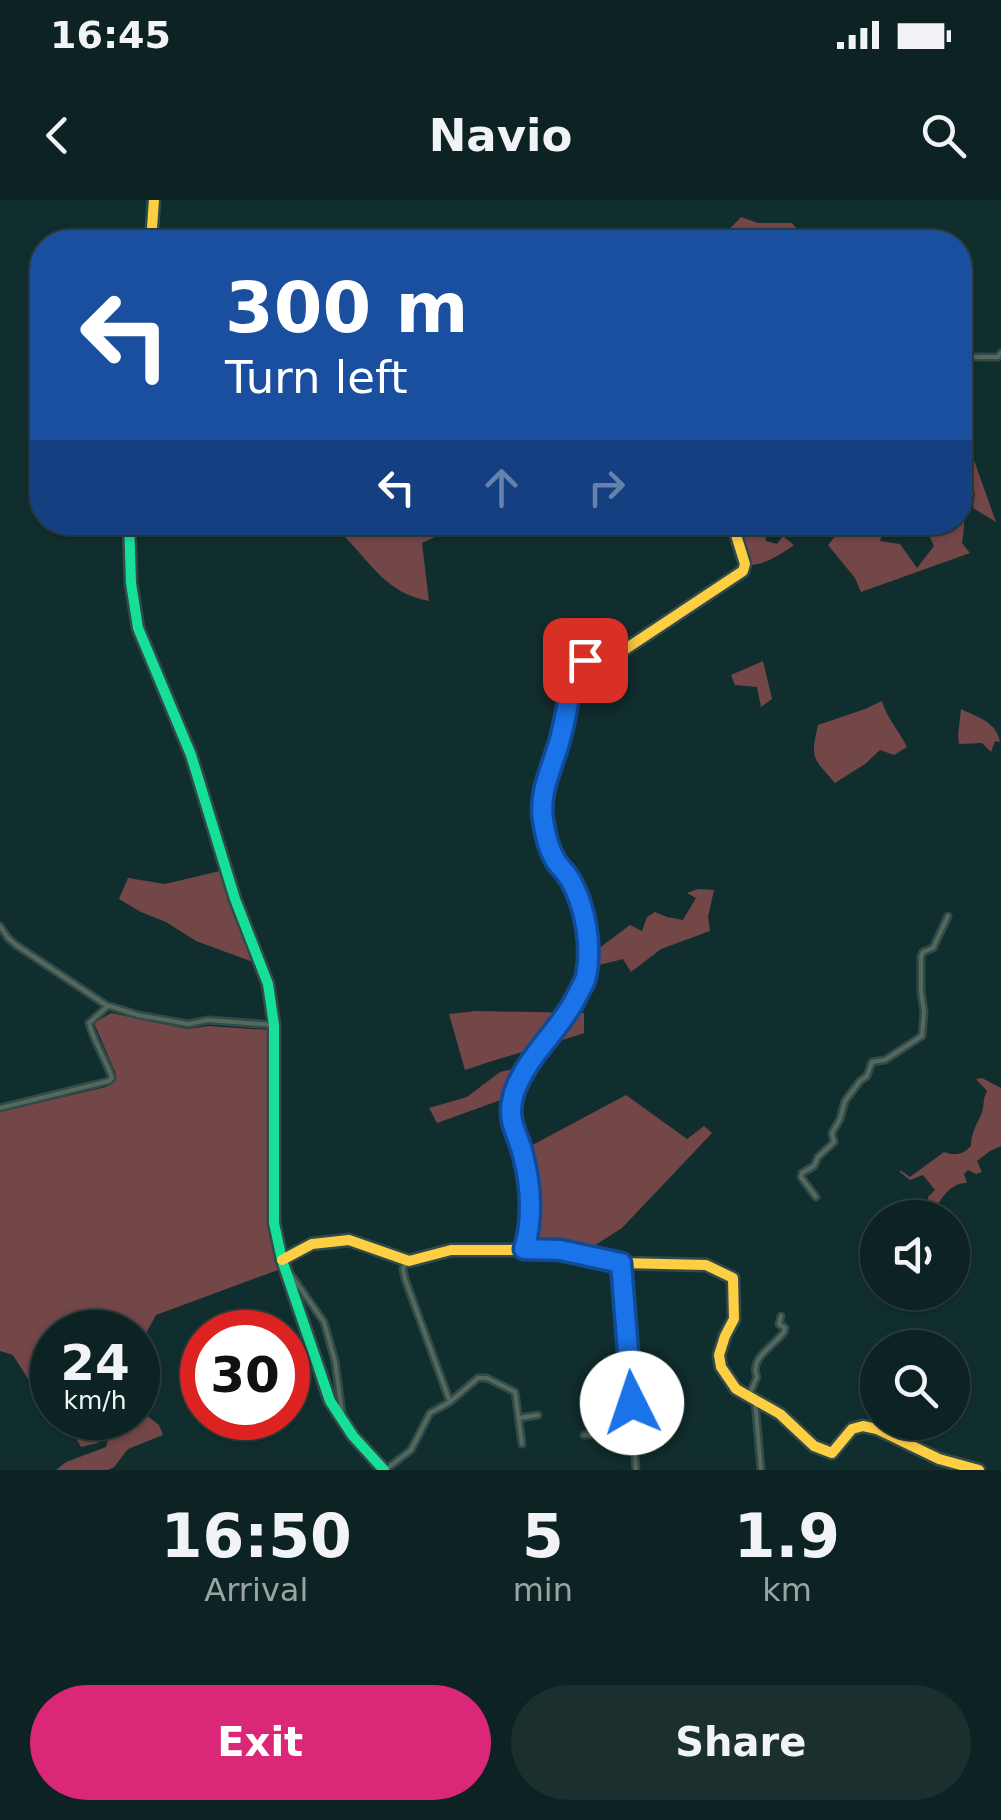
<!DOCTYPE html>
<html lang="en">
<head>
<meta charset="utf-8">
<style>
	:root { --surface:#0d2222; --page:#1b2f2f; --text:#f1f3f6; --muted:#9aa4a5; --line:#2d3f40; --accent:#db2777 }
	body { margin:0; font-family:"DejaVu Sans",sans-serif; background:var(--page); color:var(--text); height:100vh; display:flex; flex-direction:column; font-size:38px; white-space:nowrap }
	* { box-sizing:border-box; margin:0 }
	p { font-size:32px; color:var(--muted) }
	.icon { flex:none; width:55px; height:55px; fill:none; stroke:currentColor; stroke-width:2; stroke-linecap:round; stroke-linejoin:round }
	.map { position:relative; height:1270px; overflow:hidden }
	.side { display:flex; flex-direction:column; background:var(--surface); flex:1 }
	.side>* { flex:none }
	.top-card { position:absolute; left:30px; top:30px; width:942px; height:305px; border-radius:40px; box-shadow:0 2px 8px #0004,0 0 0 2px var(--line); background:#1a4fa0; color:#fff; overflow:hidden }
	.fabs { position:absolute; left:860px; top:1000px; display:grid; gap:20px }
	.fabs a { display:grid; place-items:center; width:110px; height:110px; border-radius:50%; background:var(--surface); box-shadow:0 2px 8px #0004,0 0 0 2px var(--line); font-size:50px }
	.speed { position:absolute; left:30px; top:1110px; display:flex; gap:20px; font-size:50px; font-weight:700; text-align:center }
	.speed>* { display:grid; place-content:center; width:130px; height:130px; border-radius:50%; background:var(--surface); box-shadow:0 2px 8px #0004,0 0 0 2px var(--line); line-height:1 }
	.speed small { font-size:25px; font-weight:400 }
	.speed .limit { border:15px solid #d22; background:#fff; color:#111 }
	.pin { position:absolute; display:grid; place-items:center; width:85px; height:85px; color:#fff; margin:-42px; border-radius:20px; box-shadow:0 5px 15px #0006 }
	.me { position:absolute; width:110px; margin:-55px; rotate:356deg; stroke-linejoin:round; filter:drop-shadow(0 0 8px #0008) }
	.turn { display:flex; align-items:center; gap:35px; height:210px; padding:0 30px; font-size:45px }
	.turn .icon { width:130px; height:130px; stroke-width:2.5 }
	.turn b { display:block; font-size:70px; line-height:85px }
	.lanes { display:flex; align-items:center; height:95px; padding:0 30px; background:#0003; justify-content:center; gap:50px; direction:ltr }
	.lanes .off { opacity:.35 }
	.eta { display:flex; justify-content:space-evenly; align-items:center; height:170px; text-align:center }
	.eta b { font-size:60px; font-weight:700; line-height:70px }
	.button { display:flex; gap:20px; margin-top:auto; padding:20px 30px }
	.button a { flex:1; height:115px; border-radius:60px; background:var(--accent); color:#fff; font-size:40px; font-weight:700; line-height:115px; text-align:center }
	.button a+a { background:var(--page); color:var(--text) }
	.status { display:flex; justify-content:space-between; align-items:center; height:70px; padding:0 50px; background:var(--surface); direction:ltr }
	.status svg { height:28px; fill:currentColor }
	header { display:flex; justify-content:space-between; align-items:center; height:130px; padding:0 30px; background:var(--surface); font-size:45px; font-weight:700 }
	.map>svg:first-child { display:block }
	.green { fill:#734648 }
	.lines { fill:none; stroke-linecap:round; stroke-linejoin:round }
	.street-casing { stroke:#314b4b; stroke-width:9 }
	.fast-casing { stroke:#314b4b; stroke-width:15 }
	.slow-casing { stroke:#314b4b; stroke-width:15 }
	.street { stroke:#56675c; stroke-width:4 }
	.fast { stroke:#16e098; stroke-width:10 }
	.slow { stroke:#ffcf43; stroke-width:10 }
	.route-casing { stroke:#114b97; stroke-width:25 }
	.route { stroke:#1a73e8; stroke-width:18 }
</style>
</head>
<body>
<div class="status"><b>16:45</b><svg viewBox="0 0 49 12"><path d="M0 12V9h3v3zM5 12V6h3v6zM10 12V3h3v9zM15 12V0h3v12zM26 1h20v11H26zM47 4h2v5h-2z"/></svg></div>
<header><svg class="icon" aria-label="back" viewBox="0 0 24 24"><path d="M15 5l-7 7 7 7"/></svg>Navio<svg class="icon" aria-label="search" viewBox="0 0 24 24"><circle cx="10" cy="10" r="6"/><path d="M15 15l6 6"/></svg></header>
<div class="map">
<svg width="1001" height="1270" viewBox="0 0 1001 1270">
	<rect width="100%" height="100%" fill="#112e2e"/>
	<g class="green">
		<path d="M 741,17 L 758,23 L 792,23 L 798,30 L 800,42 L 717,42 Z"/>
		<path d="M 960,235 L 965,235 L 996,322 L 973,308 L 975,293 C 956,270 960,263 960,235 Z"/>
		<path d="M 960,284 C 966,301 965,325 962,343 L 970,353 L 861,392 L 855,378 L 828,345 L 846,323 L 886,323 L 880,341 L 900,344 L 917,368 L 934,346 L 923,323 L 960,322 Z"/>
		<path d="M 361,323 L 451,323 L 433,338 L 422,343 L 429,401 C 386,393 372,364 343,335 Z"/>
		<path d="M 735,323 L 764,323 L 766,341 L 777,344 L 783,336 L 794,345 C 780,355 765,365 748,365 Z"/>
		<path d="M 763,461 L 772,499 L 761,507 L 757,487 L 735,485 L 731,475 Z"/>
		<path d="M 882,501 C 887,519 899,530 907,547 L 894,555 L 880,550 L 865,564 L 835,583 C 813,557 810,561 818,525 L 865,509 Z"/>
		<path d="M 961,509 C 977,517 997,522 1000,542 L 995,541 L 991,552 L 982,543 L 959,544 L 958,536 Z"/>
		<path d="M 220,671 L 253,762 L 196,741 L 166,722 L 141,712 L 119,699 L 128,678 L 165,684 Z"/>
		<path d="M 698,689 L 714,690 L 708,717 L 710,731 L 661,749 L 631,772 L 623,759 L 599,765 L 594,752 L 630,725 L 642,731 L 647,717 L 655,712 L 667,717 L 683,720 L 696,698 L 687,693 Z"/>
		<path d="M 476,811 L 584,813 L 584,833 C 544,847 505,856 465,870 L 449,814 Z"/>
		<path d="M 111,813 L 187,829 L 209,826 L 269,830 L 269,1022 L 278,1070 L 156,1115 L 138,1148 L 138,1132 L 52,1132 L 52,1218 L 108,1218 L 98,1243 L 81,1247 L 73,1233 L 53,1219 L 13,1155 L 0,1151 L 0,912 L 106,887 L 116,880 L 116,874 L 94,823 Z"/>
		<path d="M 523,867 L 509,897 L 437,923 L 429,908 L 467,897 L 500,872 Z"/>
		<path d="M 982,878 L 1001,888 L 1001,946 L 990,951 L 977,961 L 982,972 L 976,974 L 968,970 L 964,974 L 967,983 C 955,982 944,993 939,1003 L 931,1005 L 928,1002 L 928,997 L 935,990 L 923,975 L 910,980 L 900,972 L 900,970 L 910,977 L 944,952 C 956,956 962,955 971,946 C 971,933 976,926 981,915 C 985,906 982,900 987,891 L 976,879 Z"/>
		<path d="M 626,895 L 687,939 L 704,926 L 712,933 L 622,1028 L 586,1051 L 530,1044 L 535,1013 L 527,948 Z"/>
		<path d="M 146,1215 L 159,1225 L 163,1235 L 128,1249 L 114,1267 L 108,1270 L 56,1270 L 66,1262 L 106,1247 L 114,1218 L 124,1218 L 119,1227 Z"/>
	</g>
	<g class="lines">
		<g class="street-casing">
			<g id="street">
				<path d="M 960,157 L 998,157 L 1001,153"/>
				<path d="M 0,726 L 8,738 L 16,745 L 106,805 L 138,815 L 188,824 L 208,820 L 274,825"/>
				<path d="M 0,908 L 109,881 L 112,878 C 106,859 94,843 89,823 L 108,806"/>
				<path d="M 816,997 L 801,977 L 802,973 L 814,966 L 818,957 L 834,942 L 832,933 L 840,919 L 845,901 L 860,881 L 867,876 L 872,862 L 885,860 L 922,836 L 924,812 L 921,791 L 921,757 L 923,752 L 933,748 L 948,716"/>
				<path d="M 406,1061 L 403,1069 L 405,1079 L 450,1202"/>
				<path d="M 621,1063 L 636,1270"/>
				<path d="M 289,1072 L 324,1122 L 335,1161 L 342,1213"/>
				<path d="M 748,1197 L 757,1177 C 749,1158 773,1147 784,1132 L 785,1128 L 779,1124 L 781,1116"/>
				<path d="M 755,1201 L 761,1270"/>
				<path d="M 519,1218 L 538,1215"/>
				<path d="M 584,1235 L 634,1232"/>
				<path d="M 385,1270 L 411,1250 L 430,1213 L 450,1202 L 478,1178 L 487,1178 L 515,1192 L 522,1244"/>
			</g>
		</g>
		<g class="fast-casing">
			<g id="fast">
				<path d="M 129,322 L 131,383 L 138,428 L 191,555 L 235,699 L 268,784 L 274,825 L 274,1023 L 282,1060 L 330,1201 L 353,1236 L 384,1270"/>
				<path d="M 524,1049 C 532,1019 531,988 524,958 C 519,938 508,921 512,899 C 523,850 584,817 587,768 C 589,738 586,704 570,678 C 564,667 553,659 549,647 C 533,602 551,577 562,536 C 569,511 572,486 582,462 L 606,462 L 612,458"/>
			</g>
		</g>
		<g class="slow-casing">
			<g id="slow">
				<path d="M 151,42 L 154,0"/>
				<path d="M 612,458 L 743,371 L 745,364 L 732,322"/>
				<path d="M 282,1060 L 312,1044 L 349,1040 L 409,1061 L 451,1050 L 561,1050 L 621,1063 L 706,1065 L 733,1078 L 734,1119 L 725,1136 L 719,1155 L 721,1167 L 736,1189 L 780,1214 L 814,1246 L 832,1253 L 852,1229 L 863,1226 L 877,1229 L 939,1259 L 979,1270"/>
			</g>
		</g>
		<use href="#street" class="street"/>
		<use href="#fast" class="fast"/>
		<use href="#slow" class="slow"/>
	</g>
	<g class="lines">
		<g class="route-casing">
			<path id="route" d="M 585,460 C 571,474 567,512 562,531 C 556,561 538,589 543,620 C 545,634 549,651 557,663 C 562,669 567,674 571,681 C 586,709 592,746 586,777 C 584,784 579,791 576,798 C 559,831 526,857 514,893 C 505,923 519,933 524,959 C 531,987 533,1021 524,1049 L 560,1050 L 621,1063 L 632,1203"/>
		</g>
		<use href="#route" class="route"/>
	</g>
</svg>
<div class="fabs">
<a><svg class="icon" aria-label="sound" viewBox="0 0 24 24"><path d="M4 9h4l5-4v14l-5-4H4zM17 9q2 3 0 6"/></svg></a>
<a><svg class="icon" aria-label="search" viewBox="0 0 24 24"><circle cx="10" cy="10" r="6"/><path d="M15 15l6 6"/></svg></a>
</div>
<div class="speed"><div>24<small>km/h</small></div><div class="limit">30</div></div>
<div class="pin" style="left:585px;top:460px;background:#d93025"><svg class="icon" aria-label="arrive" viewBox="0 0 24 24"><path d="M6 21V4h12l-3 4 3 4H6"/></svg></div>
<svg class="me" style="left:632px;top:1203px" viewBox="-20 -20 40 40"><circle r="19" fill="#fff"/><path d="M0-13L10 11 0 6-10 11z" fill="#1a73e8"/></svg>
<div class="top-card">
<div class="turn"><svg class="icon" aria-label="left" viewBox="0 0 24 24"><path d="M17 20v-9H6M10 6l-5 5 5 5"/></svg><div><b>300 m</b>Turn left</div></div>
<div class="lanes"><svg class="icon" aria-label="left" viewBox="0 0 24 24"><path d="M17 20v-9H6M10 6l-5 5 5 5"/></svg><svg class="icon off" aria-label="ahead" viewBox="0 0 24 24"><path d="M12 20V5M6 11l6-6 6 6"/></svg><svg class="icon off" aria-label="right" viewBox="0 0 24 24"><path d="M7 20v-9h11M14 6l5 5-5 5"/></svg></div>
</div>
</div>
<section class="side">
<div class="eta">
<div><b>16:50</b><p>Arrival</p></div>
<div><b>5</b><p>min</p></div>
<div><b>1.9</b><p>km</p></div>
</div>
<div class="button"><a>Exit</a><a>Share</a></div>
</section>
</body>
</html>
